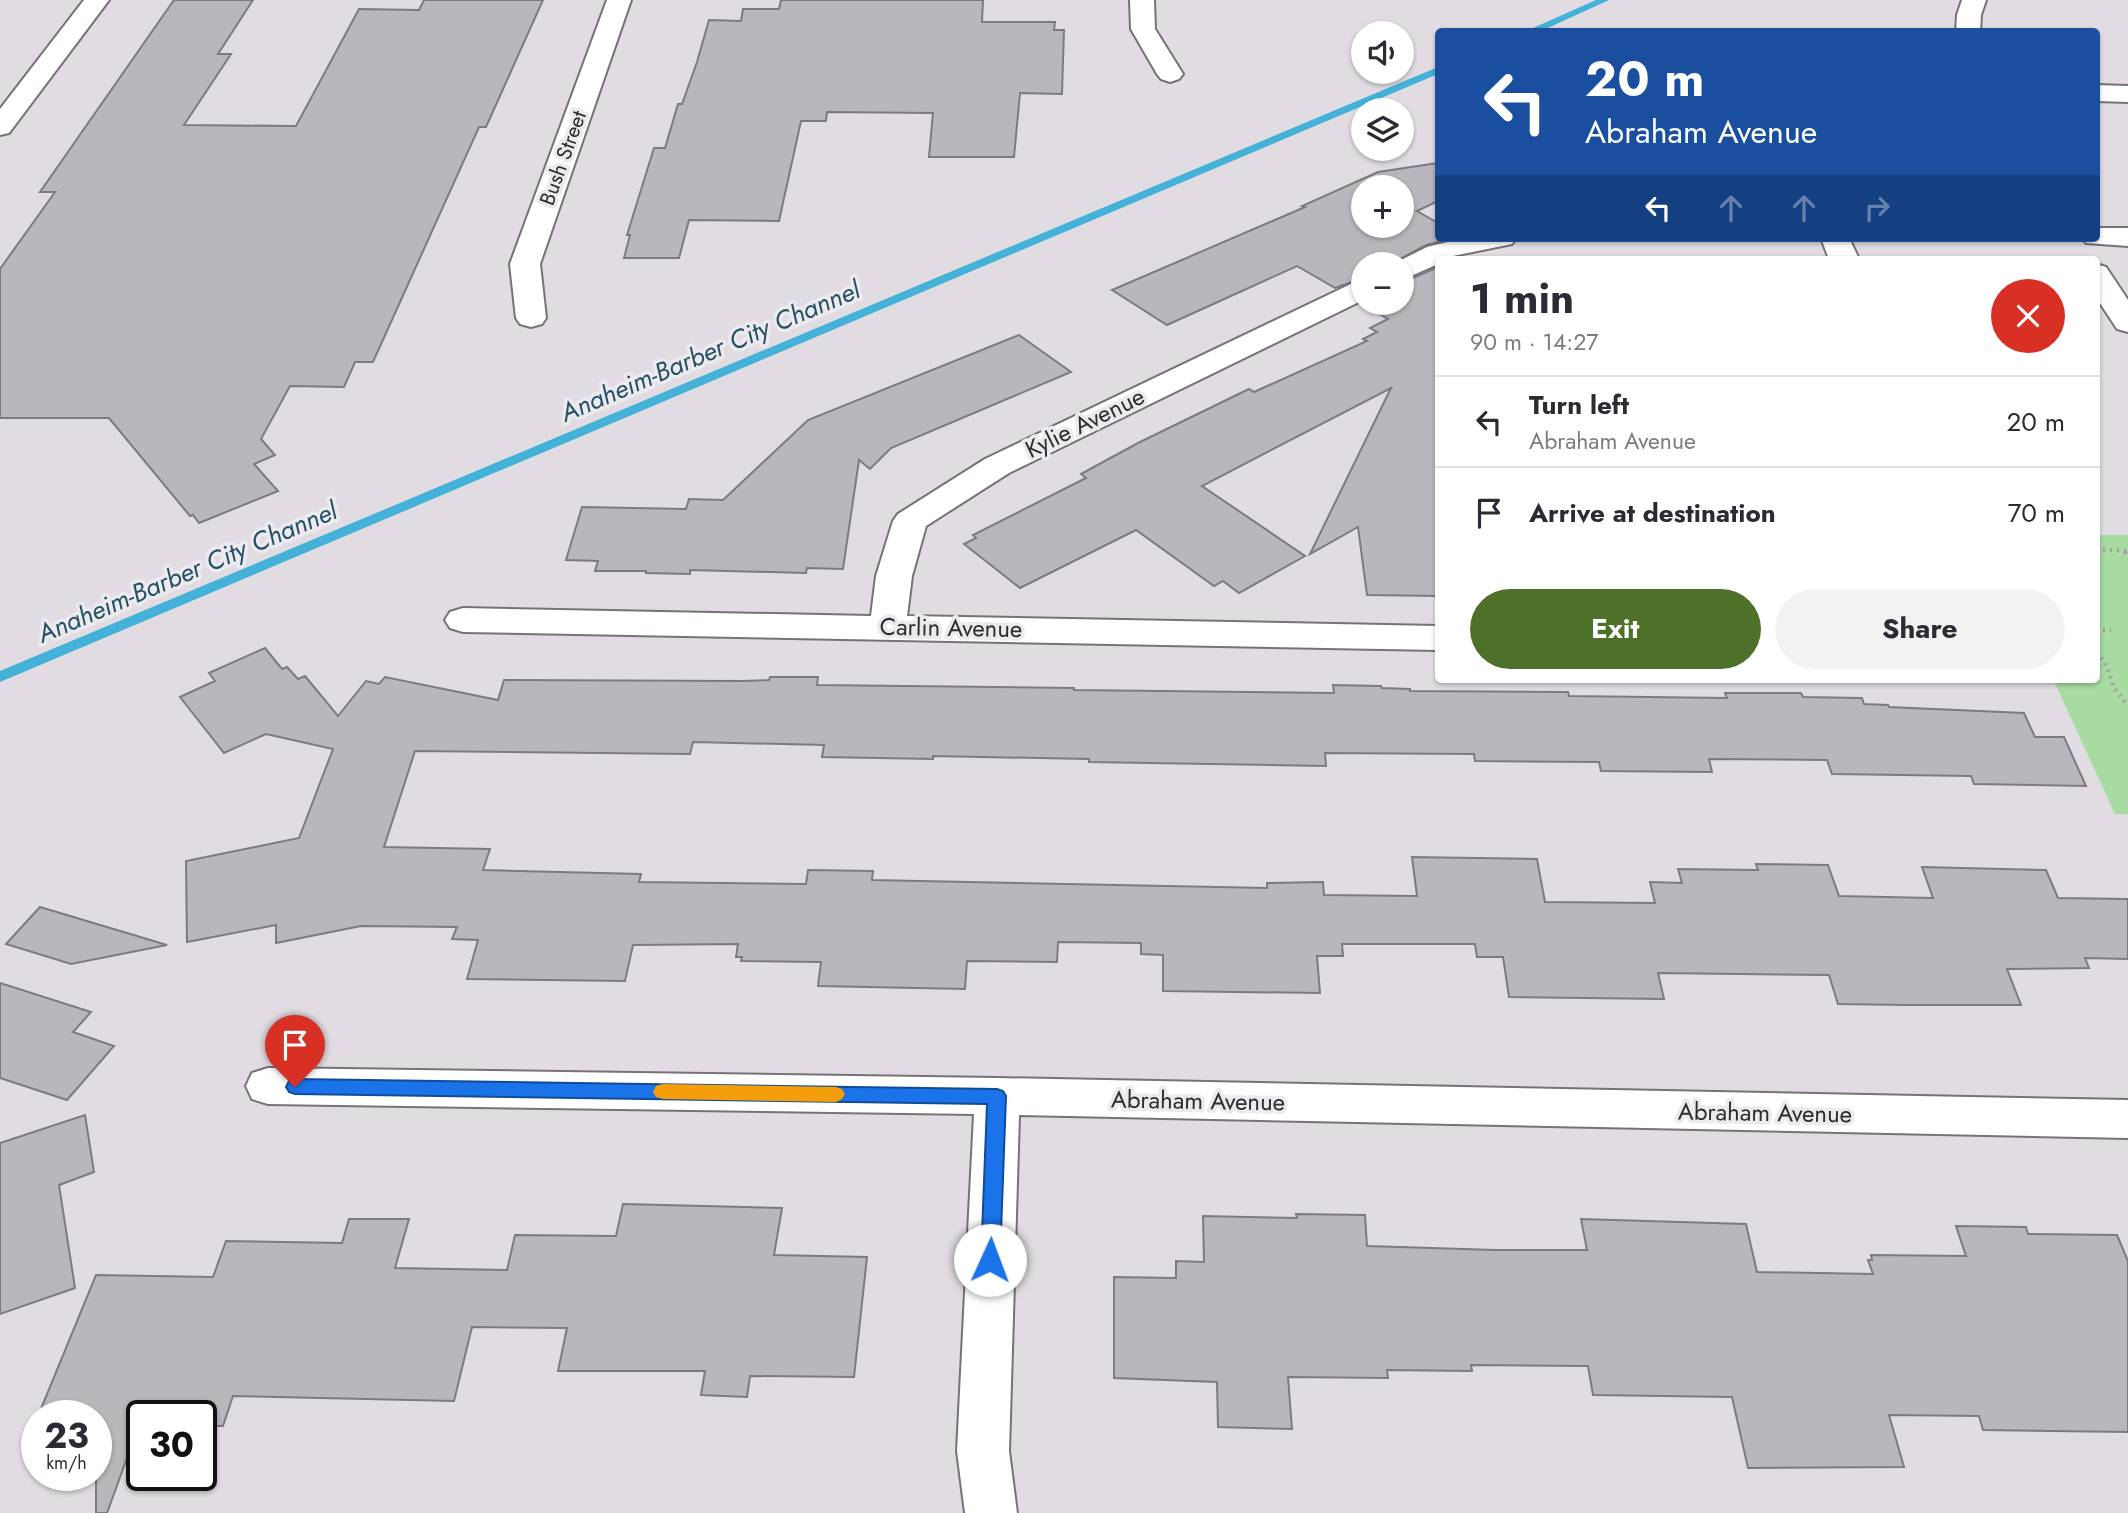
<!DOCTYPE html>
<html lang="en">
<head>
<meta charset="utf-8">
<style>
	:root { --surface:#fff; --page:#f2f2f3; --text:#2b2b33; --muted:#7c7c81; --line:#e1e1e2; --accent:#4e7129 }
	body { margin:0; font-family:Jost,sans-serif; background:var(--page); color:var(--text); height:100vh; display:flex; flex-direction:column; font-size:26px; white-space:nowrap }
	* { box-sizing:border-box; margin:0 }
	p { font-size:23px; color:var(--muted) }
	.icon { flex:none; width:38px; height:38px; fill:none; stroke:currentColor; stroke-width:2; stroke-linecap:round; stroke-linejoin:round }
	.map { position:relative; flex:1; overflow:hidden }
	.side { position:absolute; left:1435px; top:256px; width:665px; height:427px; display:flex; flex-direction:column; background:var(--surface); border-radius:7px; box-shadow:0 2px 5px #0004 }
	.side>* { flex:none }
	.hud { position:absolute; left:1435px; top:28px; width:665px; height:214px; border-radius:7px; box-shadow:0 2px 5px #0004; background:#1a4fa0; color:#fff; overflow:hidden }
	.fabs { position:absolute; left:1351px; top:21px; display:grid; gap:14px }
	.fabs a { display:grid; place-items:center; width:63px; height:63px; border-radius:50%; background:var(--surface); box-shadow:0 2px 5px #0004; font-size:35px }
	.speed { position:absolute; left:21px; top:1400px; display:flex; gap:14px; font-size:35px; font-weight:700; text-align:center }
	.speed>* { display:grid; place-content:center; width:91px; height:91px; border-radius:50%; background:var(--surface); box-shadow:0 2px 5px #0004; line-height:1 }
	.speed small { font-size:18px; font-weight:400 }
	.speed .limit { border:4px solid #111; border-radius:10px; background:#fff; color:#111 }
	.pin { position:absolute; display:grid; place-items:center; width:60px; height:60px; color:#fff; margin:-72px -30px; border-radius:50% 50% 50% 0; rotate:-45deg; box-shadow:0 0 7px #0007 }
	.pin .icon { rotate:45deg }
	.me { position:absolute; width:77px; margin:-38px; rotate:2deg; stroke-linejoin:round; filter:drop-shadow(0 0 5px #0008) }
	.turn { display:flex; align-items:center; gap:24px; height:147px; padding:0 35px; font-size:32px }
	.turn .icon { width:91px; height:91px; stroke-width:2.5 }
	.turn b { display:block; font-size:49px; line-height:60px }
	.lanes { display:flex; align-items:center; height:66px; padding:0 35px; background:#0003; justify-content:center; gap:35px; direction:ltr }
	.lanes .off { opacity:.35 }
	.round { display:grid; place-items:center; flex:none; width:74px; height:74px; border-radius:37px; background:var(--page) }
	.headline { display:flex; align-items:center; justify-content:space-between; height:119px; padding:0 35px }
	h1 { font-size:42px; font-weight:700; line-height:52px }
	.cta { display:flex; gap:14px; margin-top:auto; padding:14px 35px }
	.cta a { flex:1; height:80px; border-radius:42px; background:var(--accent); color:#fff; font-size:28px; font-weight:700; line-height:80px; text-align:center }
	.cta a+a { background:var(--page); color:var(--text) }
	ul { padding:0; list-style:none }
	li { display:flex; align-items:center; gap:21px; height:91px; padding:0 35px; border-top:2px solid var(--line) }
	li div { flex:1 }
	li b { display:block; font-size:26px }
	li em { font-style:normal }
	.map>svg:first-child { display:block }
	.green { fill:#a7dba1 }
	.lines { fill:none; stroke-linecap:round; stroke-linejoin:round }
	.stream { fill:#43b1d8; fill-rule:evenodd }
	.building { fill:#b9b6bc; stroke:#7e7b80; stroke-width:2; fill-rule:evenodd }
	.street-casing { stroke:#767277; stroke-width:4 }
	.path { stroke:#a4a1a5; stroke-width:4.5; stroke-dasharray:2 5; stroke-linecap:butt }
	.street { fill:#fff; fill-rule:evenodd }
	.route { fill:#1a73e8; stroke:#114b97; stroke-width:2 }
	.slow { fill:#f59e0b }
	.labels { text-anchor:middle; stroke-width:7; stroke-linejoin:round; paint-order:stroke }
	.far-street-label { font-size:21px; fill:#2e2d2f; stroke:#edeaef }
	.street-label { font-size:24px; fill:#2e2d2f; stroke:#edeaef }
	.water-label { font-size:26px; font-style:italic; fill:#245163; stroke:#edeaef }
</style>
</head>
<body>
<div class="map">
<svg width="2128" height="1513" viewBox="0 0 2128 1513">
	<rect width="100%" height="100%" fill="#e0dce2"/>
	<path class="green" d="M 2097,535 L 2128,535 L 2128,814 L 2115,814 L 2053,679 L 2096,679 Z"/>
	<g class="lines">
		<g class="stream">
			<path d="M 1596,0 L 1609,0 L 1539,32 L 1524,32 Z"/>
			<path d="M 1438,67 L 1438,74 L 0,682 L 0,671 Z"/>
		</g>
	</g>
	<g class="building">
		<path d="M 174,0 L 253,0 L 218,54 L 231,54 L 184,125 L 296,126 L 359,9 L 419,10 L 424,0 L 543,0 L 486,127 L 479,127 L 373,362 L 355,362 L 344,387 L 290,386 L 261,439 L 275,455 L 254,464 L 278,491 L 199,523 L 193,515 L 190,516 L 109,418 L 0,418 L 0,269 L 55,192 L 40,192 Z"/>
		<path d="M 781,0 L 983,0 L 982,22 L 1055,22 L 1054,30 L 1064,30 L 1062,94 L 1020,93 L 1014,157 L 929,157 L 933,113 L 827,112 L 826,121 L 801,121 L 779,221 L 689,220 L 679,258 L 624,258 L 630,235 L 627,235 L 654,148 L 665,148 L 678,104 L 682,104 L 697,62 L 709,20 L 741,21 L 743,9 L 779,9 Z"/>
		<path d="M 1438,163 L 1438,201 L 1417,211 L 1438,223 L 1438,242 L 1426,245 L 1391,264 L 1363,264 L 1363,278 L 1335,288 L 1297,266 L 1167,325 L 1112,290 L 1305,207 L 1302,206 L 1378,172 ZM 1363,187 L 1402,187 L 1402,226 L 1363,226 Z"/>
		<path d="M 1438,267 L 1438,596 L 1367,595 L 1358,527 L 1310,554 L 1391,388 L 1202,486 L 1305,556 L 1239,593 L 1223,581 L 1214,586 L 1136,530 L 1020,588 L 964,544 L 976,538 L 973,535 L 1086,478 L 1081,474 L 1138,443 L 1249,389 L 1254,392 L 1367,341 L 1363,339 L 1377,332 L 1370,328 L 1388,319 L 1362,304 L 1402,303 L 1402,283 Z"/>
		<path d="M 1019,335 L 1071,372 L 891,448 L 870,469 L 859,460 L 843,569 L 807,568 L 806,573 L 690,570 L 690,574 L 646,573 L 646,571 L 595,571 L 598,561 L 566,560 L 582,507 L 686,509 L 689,499 L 723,500 L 808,420 Z"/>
		<path d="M 265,648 L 282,669 L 287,667 L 298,679 L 305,676 L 338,716 L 366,681 L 379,684 L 385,677 L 498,700 L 504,680 L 743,681 L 769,680 L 770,677 L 818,677 L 817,685 L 1074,688 L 1074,690 L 1334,693 L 1333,685 L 1381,686 L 1382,688 L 1410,689 L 1410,691 L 1568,692 L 1569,696 L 1727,698 L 1725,693 L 1801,693 L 1803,697 L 1862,698 L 1864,704 L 1888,705 L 1889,707 L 2024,713 L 2035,737 L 2064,737 L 2086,786 L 1974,784 L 1971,776 L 1832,774 L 1827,760 L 1709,759 L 1712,772 L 1601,771 L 1599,762 L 1475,761 L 1474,754 L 1325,753 L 1326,766 L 1089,762 L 1089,759 L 933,756 L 933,759 L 822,757 L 824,745 L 693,742 L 690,754 L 415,751 L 384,847 L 490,849 L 483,870 L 641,874 L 639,882 L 806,884 L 808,870 L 873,871 L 872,880 L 1267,888 L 1267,883 L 1323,882 L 1324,895 L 1417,896 L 1412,857 L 1537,859 L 1545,902 L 1655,903 L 1650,882 L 1682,883 L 1678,869 L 1758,870 L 1756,864 L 1828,865 L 1839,896 L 1933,898 L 1922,867 L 2046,870 L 2058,898 L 2128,899 L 2128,959 L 2085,958 L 2089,968 L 2007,969 L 2021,1005 L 1906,1005 L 1838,1004 L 1829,975 L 1658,973 L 1664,999 L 1509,997 L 1503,957 L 1477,957 L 1475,944 L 1342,944 L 1343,956 L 1317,956 L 1320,993 L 1163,991 L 1163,955 L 1141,954 L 1141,943 L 1058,942 L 1057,962 L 967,961 L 965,989 L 818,986 L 821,962 L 741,961 L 742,957 L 736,957 L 738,944 L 633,945 L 625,981 L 467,979 L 478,940 L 452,939 L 457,927 L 361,926 L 276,943 L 276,925 L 187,942 L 186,861 L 299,838 L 333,749 L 266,734 L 224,753 L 180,697 L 215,681 L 209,673 Z"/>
		<path d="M 40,907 L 167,945 L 71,964 L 6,944 Z"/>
		<path d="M 0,983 L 91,1012 L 73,1032 L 114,1046 L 67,1100 L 0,1078 Z"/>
		<path d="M 85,1115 L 94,1172 L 59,1185 L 75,1288 L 0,1314 L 0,1143 Z"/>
		<path d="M 623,1204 L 782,1208 L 774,1255 L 867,1257 L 854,1377 L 750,1376 L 747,1397 L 701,1395 L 705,1371 L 558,1371 L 567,1328 L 472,1327 L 454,1401 L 233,1396 L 223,1426 L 201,1426 L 201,1416 L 142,1416 L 142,1425 L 139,1425 L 107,1513 L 96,1513 L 96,1416 L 38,1416 L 96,1275 L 213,1277 L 226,1241 L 342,1243 L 349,1219 L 409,1219 L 395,1268 L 507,1270 L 515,1235 L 616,1236 Z"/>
		<path d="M 1296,1214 L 1365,1215 L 1367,1246 L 1496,1250 L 1587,1250 L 1581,1219 L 1746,1224 L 1757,1272 L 1873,1274 L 1868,1260 L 1872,1260 L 1871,1255 L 1966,1256 L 1956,1226 L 2026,1227 L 2028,1234 L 2117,1235 L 2128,1261 L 2128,1432 L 1983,1430 L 1979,1416 L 1889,1415 L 1904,1467 L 1748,1468 L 1732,1397 L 1593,1395 L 1588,1366 L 1471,1365 L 1472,1371 L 1387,1370 L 1388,1378 L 1288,1377 L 1292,1429 L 1218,1427 L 1217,1382 L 1114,1378 L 1114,1277 L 1176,1278 L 1176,1261 L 1204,1262 L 1203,1216 L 1297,1218 Z"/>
	</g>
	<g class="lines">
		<g class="street-casing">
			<g id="street">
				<path d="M 84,0 L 109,0 L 9,133 L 0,135 L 0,109 Z"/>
				<path d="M 607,0 L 631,0 L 540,264 L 546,318 L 542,324 L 531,327 L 520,324 L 516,318 L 510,264 Z"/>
				<path d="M 1130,0 L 1154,0 L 1155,29 L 1183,74 L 1179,79 L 1170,82 L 1161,79 L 1157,74 L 1131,29 Z"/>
				<path d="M 1962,0 L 1986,0 L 1981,15 L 1980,32 L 1956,32 L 1957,15 Z"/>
				<path d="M 2096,85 L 2128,86 L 2128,102 L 2096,101 Z"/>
				<path d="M 2096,228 L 2128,228 L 2128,246 L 2086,243 L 2082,238 L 2096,238 Z"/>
				<path d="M 1464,238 L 1516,238 L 1512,244 L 1438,259 L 1438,264 L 1402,280 L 1402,264 L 1393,264 L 1427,247 Z"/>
				<path d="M 1821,238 L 1849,238 L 1859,259 L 1829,259 Z"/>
				<path d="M 2096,264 L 2106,267 L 2128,300 L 2128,332 L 2117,329 L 2096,297 Z"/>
				<path d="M 1363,280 L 1363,300 L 1009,473 L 926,526 L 912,576 L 907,616 L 1438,626 L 1438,650 L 463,632 L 450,628 L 445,620 L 450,612 L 463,608 L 871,616 L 876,576 L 893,521 L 898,514 L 985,459 L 1353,283 Z"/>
				<path d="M 268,1068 L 997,1078 L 2128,1100 L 2128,1138 L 1019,1115 L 1009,1451 L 1017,1513 L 965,1513 L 957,1451 L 974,1114 L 268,1104 L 252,1099 L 246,1086 L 252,1073 Z"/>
			</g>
		</g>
		<g class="path">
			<path d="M 2096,549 L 2128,551"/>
			<path d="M 2125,552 L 2128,558"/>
			<path d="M 2096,630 L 2111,630"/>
			<path d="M 2096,653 L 2105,662 L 2114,688 L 2128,706"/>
		</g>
		<use href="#street" class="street"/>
	</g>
	<path class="route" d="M 295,1079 L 997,1089 L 1003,1091 L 1006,1096 L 1000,1260 L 998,1266 L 990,1269 L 983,1266 L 981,1260 L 987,1104 L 295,1094 L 289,1092 L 286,1087 L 289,1081 Z"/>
	<path class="slow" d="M 663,1084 L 836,1087 L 842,1089 L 845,1094 L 842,1099 L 836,1102 L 663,1099 L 656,1097 L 653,1092 L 656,1086 Z"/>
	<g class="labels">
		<g class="far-street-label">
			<text transform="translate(563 158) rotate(-70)" y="7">Bush Street</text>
		</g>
		<g class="street-label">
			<text transform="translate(1085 423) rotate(-26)" y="8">Kylie Avenue</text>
			<text transform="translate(951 628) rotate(1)" y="8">Carlin Avenue</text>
			<text transform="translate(1198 1101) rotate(1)" y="8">Abraham Avenue</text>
			<text transform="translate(1765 1113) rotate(1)" y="8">Abraham Avenue</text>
		</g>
		<g class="water-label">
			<text transform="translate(710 351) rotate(-23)" y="9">Anaheim-Barber City Channel</text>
			<text transform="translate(187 572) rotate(-23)" y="9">Anaheim-Barber City Channel</text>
		</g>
	</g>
</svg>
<div class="fabs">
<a><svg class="icon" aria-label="sound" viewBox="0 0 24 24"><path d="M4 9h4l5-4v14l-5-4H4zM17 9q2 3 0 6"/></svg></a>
<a><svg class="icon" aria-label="layers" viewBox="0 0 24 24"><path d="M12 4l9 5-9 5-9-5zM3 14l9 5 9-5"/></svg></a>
<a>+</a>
<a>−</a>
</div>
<div class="speed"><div>23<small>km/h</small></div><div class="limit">30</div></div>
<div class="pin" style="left:295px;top:1087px;background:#d93025"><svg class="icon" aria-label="arrive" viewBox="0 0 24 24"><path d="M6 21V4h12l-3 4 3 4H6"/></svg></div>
<svg class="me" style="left:990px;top:1260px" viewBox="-20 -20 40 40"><circle r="19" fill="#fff"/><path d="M0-13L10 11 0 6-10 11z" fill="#1a73e8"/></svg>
<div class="hud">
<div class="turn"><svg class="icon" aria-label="left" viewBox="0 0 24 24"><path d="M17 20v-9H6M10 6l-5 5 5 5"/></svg><div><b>20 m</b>Abraham Avenue</div></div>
<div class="lanes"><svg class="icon" aria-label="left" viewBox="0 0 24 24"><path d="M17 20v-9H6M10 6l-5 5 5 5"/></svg><svg class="icon off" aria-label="ahead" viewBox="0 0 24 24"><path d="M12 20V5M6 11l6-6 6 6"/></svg><svg class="icon off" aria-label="ahead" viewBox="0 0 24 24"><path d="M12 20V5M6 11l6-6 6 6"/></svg><svg class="icon off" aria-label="right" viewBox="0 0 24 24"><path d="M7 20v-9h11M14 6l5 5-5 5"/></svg></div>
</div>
<section class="side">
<div class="headline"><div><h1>1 min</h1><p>90 m · 14:27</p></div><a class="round" style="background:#d93025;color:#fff"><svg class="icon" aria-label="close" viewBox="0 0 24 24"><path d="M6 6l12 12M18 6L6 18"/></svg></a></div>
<ul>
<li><svg class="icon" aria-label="left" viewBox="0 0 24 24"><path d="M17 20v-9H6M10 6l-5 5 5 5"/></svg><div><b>Turn left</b><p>Abraham Avenue</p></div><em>20 m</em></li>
<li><svg class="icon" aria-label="arrive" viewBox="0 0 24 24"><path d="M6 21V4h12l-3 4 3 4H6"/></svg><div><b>Arrive at destination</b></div><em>70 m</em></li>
</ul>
<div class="cta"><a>Exit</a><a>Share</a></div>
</section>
</div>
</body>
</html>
